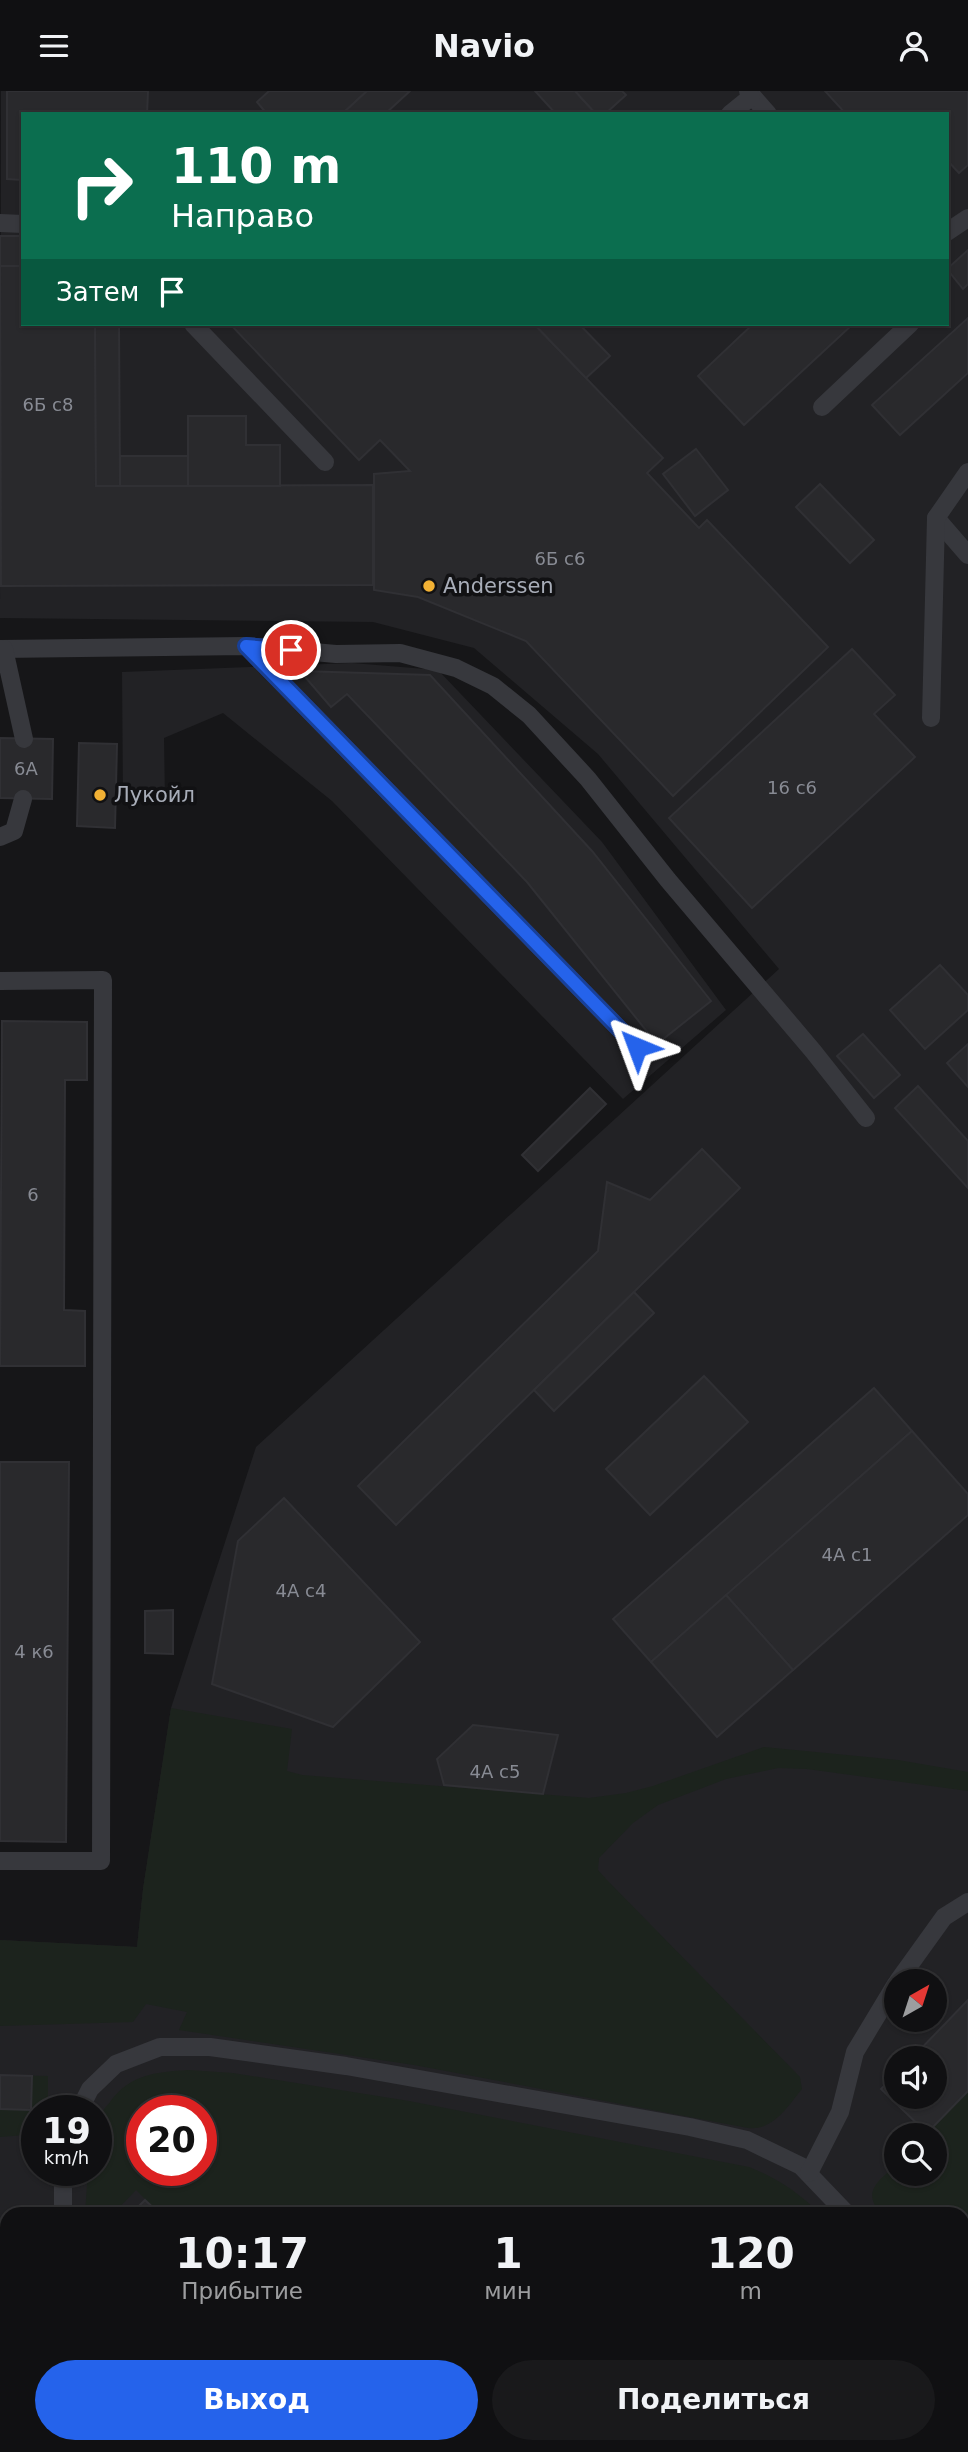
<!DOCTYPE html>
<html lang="ru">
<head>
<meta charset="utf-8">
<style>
	:root { --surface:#101012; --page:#19191b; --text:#f1f3f6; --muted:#9c9d9f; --line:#303032; --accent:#2563eb }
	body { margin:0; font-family:"DejaVu Sans",sans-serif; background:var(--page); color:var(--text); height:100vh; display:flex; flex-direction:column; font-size:26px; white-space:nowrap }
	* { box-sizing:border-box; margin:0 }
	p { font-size:23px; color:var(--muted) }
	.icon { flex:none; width:38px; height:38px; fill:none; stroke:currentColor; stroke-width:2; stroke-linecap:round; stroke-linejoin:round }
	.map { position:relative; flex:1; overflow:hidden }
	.sheet { position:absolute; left:0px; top:2116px; width:970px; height:247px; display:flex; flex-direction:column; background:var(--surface); border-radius:21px 21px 0 0; box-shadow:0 2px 5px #0004,0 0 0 2px var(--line) }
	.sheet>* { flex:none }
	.guide { position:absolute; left:21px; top:21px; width:928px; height:214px; border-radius:0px; box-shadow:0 2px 5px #0004,0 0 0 2px var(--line); background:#0b6e4f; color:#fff; overflow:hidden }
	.needle { width:46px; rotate:39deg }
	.buttons { position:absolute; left:884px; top:1878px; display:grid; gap:14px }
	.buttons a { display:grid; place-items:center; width:63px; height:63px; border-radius:50%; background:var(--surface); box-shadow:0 2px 5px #0004,0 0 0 2px var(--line); font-size:35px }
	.speed { position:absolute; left:21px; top:2004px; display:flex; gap:14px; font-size:35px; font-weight:700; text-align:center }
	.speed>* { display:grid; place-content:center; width:91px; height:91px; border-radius:50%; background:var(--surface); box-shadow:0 2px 5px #0004,0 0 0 2px var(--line); line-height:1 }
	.speed small { font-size:18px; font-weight:400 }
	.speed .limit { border:10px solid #d22; background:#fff; color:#111 }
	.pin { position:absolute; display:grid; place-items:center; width:60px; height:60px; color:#fff; margin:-30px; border:4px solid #fff; border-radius:50%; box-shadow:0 2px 7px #0007 }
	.me { position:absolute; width:77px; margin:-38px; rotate:316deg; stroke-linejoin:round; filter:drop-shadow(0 0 5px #0008) }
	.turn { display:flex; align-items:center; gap:24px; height:147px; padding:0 35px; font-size:32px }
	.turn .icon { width:91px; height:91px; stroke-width:2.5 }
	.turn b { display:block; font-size:49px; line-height:60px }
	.then { display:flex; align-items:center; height:66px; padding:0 35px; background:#0003; gap:14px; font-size:26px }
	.eta { display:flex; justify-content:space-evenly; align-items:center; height:119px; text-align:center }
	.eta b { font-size:42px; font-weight:800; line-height:49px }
	.button { display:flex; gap:14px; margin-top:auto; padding:14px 35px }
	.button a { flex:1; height:80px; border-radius:42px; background:var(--accent); color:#fff; font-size:28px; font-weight:800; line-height:80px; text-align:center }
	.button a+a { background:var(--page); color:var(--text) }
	header { display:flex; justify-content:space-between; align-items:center; height:91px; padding:0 35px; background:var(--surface); font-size:32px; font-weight:800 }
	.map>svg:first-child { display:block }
	.built { fill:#222225; fill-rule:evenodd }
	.green { fill:#1c231d; fill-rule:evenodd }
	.building { fill:#29292c; stroke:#303034; stroke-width:2 }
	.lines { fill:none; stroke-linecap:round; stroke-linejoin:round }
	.service { stroke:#37383d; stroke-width:18 }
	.route-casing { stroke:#184099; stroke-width:18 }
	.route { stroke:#2563eb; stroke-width:12 }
	.poi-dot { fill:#f2b134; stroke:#111113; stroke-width:2.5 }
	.labels { text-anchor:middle; stroke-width:7; stroke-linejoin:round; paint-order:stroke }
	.number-label { font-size:18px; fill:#888b94 }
	.poi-label { font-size:21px; fill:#a8adb8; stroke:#111113; text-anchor:start }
</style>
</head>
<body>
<header><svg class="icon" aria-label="menu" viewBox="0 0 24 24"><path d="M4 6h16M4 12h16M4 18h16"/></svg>Navio<svg class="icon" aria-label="person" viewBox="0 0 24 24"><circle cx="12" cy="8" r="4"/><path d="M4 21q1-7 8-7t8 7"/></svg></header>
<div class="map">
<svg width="968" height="2361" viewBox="0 0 968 2361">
	<rect width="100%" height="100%" fill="#161618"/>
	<g class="built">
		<path d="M 1,0 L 968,0 L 968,2361 L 0,2361 L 0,1849 L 137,1856 L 143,1798 L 171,1617 L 256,1356 L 779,878 L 598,663 L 474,557 L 373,531 L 0,527 ZM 23,23 L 947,23 L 947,233 L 23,233 ZM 896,1890 L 934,1890 L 934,1928 L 896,1928 ZM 896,1967 L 934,1967 L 934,2006 L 896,2006 ZM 37,2020 L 96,2020 L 96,2079 L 37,2079 ZM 142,2020 L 201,2020 L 201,2079 L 142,2079 ZM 896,2044 L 934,2044 L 934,2082 L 896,2082 ZM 7,2123 L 962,2123 L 962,2356 L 7,2356 Z"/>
		<path d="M 352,572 L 438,579 L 602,751 L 726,919 L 623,1008 L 332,710 L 223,622 L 164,647 L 165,709 L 123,708 L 122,581 Z"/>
	</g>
	<g class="green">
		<path d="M 171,1617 L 292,1638 L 287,1680 L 302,1684 L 589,1707 L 626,1702 L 653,1695 L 764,1656 L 898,1669 L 968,1681 L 968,1700 L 807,1678 L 778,1677 L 726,1688 L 658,1714 L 633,1732 L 599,1767 L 598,1779 L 606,1788 L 800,1986 L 802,1998 C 788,2015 773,2040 748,2037 L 414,1974 L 179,1939 L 187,1921 L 146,1913 L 133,1931 L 0,1935 L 0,1849 L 137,1856 L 143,1798 Z"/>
		<path d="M 188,1979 L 233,1982 L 409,2010 L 749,2076 C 777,2087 798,2101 820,2123 L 247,2123 L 243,2118 L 238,2123 L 160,2123 L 136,2099 L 113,2123 L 85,2123 L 88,2079 L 96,2079 C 96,2065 94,2049 96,2035 C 97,2026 105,2017 110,2011 C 130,1983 157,1981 188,1979 ZM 142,2020 L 201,2020 L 201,2079 L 142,2079 Z"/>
		<path d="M 0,1984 L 48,1985 L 48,2006 L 45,2019 L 37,2020 L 37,2034 L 25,2044 L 0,2046 Z"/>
		<path d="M 968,2000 L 968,2215 L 963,2209 L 962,2123 L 881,2123 C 861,2100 879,2090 896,2074 L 896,2082 L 934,2082 L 934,2044 L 925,2044 Z"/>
		<path d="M 0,2156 L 7,2156 L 7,2356 L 49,2356 L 49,2361 L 0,2361 Z"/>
		<path d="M 963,2274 L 968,2280 L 968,2361 L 190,2361 L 185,2356 L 962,2356 Z"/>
	</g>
	<g class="building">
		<path d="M 7,0 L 148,0 L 147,23 L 23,23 L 23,89 L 7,88 Z"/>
		<path d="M 269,0 L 367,0 L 342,23 L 267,23 L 257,11 Z"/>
		<path d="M 367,0 L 410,0 L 385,23 L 342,23 Z"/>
		<path d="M 535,0 L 575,0 L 596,23 L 556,23 Z"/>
		<path d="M 575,0 L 622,0 L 626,4 L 605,23 L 596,23 Z"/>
		<path d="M 825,0 L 968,0 L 968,74 L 959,82 L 947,69 L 947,23 L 846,23 Z"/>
		<rect x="0" y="145" width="23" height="30"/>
		<path d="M 968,159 L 968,193 L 963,198 L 947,178 Z"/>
		<path d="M 0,175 L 23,175 L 23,233 L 95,233 L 96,395 L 373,394 L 373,494 L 1,495 Z"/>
		<path d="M 968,227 L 968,282 L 900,344 L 872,314 Z"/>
		<path d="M 95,233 L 119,233 L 120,395 L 96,395 Z"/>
		<path d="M 230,233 L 534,233 L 663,367 L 647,382 L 699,437 L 707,429 L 828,556 L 673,705 L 526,550 L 418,506 L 374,499 L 374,383 L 410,380 L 380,349 L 359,369 Z"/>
		<path d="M 534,233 L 579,233 L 610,265 L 586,287 Z"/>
		<path d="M 753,233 L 853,233 L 744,334 L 698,285 Z"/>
		<path d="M 188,325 L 246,325 L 246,354 L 280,354 L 280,395 L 188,395 Z"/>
		<path d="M 696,358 L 728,399 L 695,425 L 663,383 Z"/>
		<rect x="120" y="365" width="68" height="30"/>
		<path d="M 820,393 L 874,449 L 850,472 L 796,416 Z"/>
		<path d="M 852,558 L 895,604 L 874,623 L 915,666 L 752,817 L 669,727 Z"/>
		<path d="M 300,580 L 430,584 L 592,760 L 711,910 L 657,953 L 527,791 L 347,603 L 331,616 Z"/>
		<path d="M 0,647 L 53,648 L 52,708 L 0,707 Z"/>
		<path d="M 79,652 L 117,653 L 115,737 L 77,735 Z"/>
		<path d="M 940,874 L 968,904 L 968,919 L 925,958 L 890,919 Z"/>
		<path d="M 2,930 L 87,931 L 87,989 L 65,989 L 64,1219 L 85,1220 L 85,1275 L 0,1275 Z"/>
		<path d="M 863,943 L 900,984 L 874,1007 L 837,965 Z"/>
		<path d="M 968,953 L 968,996 L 947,972 Z"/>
		<path d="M 918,995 L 968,1050 L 968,1097 L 895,1017 Z"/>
		<path d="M 590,997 L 606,1013 L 538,1080 L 522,1064 Z"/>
		<path d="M 702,1058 L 740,1097 L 396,1434 L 358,1395 L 598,1160 L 607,1091 L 650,1109 Z"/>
		<path d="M 634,1201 L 654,1222 L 554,1320 L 534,1299 Z"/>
		<path d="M 704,1285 L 748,1331 L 650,1424 L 606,1378 Z"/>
		<path d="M 874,1297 L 912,1340 L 651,1571 L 613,1528 Z"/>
		<path d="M 912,1340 L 968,1403 L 968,1424 L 793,1579 L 726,1504 Z"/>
		<path d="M 0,1371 L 69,1371 L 66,1751 L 0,1750 Z"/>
		<path d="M 284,1407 L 420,1551 L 333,1636 L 212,1593 L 238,1450 Z"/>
		<path d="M 726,1504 L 793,1579 L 717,1646 L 651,1571 Z"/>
		<path d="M 173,1519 L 173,1563 L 145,1562 L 145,1520 Z"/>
		<path d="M 473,1634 L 558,1644 L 543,1703 L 444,1694 L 437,1668 Z"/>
		<path d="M 968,1909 L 968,2000 L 927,2042 L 881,1998 L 896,1983 L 896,2006 L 934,2006 L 934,1967 L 912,1967 Z"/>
		<path d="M 0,1984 L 32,1985 L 31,2019 L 0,2018 Z"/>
		<path d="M 145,2109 L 160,2123 L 131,2123 Z"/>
		<path d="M 121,2356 L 143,2356 L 137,2361 L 125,2361 Z"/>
		<path d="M 143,2356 L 185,2356 L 190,2361 L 137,2361 Z"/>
	</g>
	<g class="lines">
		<g class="service">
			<path d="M 748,0 L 768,23"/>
			<path d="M 730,23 L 751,6"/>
			<path d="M 0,132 L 23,133"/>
			<path d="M 947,141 L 968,127"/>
			<path d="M 193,233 L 325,371"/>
			<path d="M 822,316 L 910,233"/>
			<path d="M 936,427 L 968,464"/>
			<path d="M 246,555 L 336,563 L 400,562 L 456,577 L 493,595 L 529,624 L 588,688 L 668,789 L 813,960 L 866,1027"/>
			<path d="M 0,558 L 246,555 L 637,956"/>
			<path d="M 4,558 L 24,648"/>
			<path d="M 931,627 L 936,427 L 968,381"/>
			<path d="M 0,746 L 14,740 L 23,708"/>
			<path d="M 0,890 L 103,889 L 101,1770 L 0,1770"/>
			<path d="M 898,1890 L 944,1826 L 968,1811"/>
			<path d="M 79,2020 L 90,1998 L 116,1973 L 160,1956 L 210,1956 L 346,1975 L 690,2036 L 747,2049 L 801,2075 L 847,2123"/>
			<path d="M 809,2082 L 840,2021 L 855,1961 L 896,1893"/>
			<path d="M 63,2123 L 63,2079"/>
			<path d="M 962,2250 L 968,2256"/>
			<path d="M 69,2361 L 69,2356"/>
		</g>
	</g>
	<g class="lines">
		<g class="route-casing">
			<path id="route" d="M 291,559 L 246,555 L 637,956"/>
		</g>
		<use href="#route" class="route"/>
	</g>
	<g class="poi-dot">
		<circle cx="429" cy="495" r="7"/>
		<circle cx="100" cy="704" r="7"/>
	</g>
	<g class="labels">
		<g class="number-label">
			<text x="48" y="320">6Б с8</text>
			<text x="560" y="474">6Б с6</text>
			<text x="26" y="684">6А</text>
			<text x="792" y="703">16 с6</text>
			<text x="33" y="1110">6</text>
			<text x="847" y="1470">4А с1</text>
			<text x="301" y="1506">4А с4</text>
			<text x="34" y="1567">4 к6</text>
			<text x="495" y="1687">4А с5</text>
		</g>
		<g class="poi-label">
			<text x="443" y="502">Anderssen</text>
			<text x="114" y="711">Лукойл</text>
		</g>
	</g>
</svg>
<div class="buttons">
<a><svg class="needle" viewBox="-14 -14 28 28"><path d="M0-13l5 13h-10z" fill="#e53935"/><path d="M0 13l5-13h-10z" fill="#9c9d9f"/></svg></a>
<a><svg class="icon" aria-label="sound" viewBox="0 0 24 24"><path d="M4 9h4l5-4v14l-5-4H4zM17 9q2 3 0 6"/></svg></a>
<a><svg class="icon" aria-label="search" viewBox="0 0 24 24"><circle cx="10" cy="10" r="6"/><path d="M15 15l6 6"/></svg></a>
</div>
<div class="speed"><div>19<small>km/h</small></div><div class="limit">20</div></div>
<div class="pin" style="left:291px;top:559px;background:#d93025"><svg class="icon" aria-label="arrive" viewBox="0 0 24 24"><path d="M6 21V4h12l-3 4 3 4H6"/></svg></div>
<svg class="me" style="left:637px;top:956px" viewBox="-20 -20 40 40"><path d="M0-17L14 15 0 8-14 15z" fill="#2563eb" stroke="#fff" stroke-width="4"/></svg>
<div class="guide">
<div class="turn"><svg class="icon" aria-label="right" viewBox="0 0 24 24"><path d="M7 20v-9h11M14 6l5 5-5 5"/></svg><div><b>110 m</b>Направо</div></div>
<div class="then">Затем<svg class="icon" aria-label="arrive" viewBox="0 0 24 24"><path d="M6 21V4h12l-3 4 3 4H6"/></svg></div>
</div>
<section class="sheet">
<div class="eta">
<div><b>10:17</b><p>Прибытие</p></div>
<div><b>1</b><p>мин</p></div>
<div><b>120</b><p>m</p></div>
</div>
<div class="button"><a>Выход</a><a>Поделиться</a></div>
</section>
</div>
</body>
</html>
